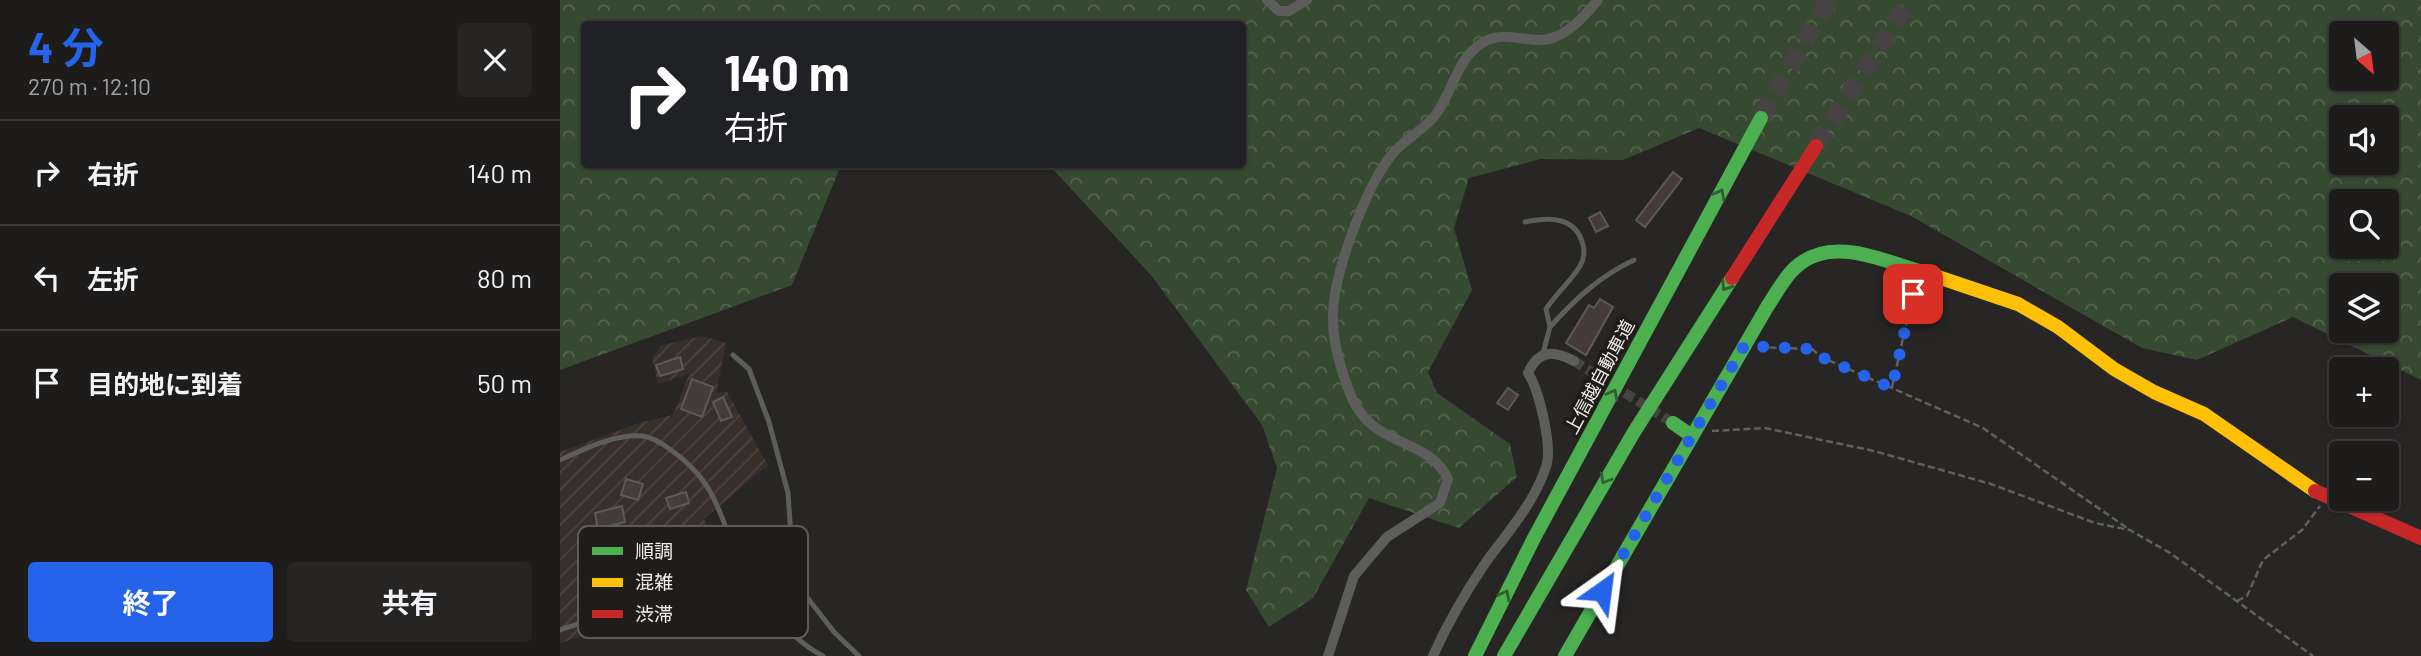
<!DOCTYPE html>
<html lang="ja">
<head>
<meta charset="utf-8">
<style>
	:root { --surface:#1e1c1b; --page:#262524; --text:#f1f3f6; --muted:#a1a1a3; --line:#3c3a3a; --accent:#2563eb }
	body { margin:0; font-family:Barlow,"Noto Sans JP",sans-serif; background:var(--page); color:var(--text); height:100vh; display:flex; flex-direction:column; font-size:26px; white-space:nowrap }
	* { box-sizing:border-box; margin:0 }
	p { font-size:23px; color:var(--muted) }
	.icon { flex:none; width:38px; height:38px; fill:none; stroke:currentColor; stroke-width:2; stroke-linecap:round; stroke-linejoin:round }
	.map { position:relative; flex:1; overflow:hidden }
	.details { display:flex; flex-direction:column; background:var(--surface); width:560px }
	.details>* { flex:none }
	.banner { position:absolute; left:21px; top:21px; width:665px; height:147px; border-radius:7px; box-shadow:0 2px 5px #0004,0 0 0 2px var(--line); background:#202124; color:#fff; overflow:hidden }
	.needle { width:46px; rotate:152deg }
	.tools { position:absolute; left:1769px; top:21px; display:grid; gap:14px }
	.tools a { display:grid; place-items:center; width:70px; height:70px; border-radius:7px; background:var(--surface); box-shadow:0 2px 5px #0004,0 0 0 2px var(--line); font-size:35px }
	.pin { position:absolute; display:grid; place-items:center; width:60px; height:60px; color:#fff; margin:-30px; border-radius:14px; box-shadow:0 4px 10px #0006 }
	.me { position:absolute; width:77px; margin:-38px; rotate:31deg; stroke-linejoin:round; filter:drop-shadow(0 0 5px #0008) }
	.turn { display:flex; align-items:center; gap:24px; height:147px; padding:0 28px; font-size:32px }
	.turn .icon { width:91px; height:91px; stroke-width:2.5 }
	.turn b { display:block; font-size:49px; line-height:60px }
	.round { display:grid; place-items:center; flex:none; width:74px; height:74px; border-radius:7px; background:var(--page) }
	.summary { display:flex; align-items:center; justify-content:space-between; height:119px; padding:0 28px }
	h1 { font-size:42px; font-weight:700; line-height:52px; color:var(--accent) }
	.primary-button { display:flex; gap:14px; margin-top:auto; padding:14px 28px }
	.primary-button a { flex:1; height:80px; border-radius:7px; background:var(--accent); color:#fff; font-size:28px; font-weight:700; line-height:80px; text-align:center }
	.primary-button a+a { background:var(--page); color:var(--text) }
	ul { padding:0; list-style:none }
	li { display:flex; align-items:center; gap:21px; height:105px; padding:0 28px; border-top:2px solid var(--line) }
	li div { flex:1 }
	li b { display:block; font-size:26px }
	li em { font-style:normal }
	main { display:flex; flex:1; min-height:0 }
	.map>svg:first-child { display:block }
	.industrial { fill:url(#industrial-furrows) }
	.forest { fill:url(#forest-crowns); fill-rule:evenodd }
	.building { fill:#453b39; stroke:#5c5a59; stroke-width:2 }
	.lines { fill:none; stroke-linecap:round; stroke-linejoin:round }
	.street-tunnel { stroke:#464442; stroke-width:10; stroke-dasharray:10 5; stroke-linecap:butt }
	.highway-tunnel { stroke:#464442; stroke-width:19; stroke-dasharray:19 10; stroke-linecap:butt }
	.path { stroke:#606060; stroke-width:2.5; stroke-dasharray:7 3.5; stroke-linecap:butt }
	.lane { stroke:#5d5d5c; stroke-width:5 }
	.street { stroke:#5d5d5c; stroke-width:10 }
	.fast { stroke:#4caf50; stroke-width:14 }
	.slow { stroke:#ffc107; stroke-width:14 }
	.jam { stroke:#c62828; stroke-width:14 }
	.oneway { stroke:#335e32 }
	.route { stroke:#2563eb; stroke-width:12; stroke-dasharray:0 21.6 }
	.labels { text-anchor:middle; stroke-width:7; stroke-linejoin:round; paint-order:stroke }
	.street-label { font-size:18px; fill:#f1efee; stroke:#1f1c1a }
	.key { fill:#1f1c1a; stroke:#5e5b5a; stroke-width:2 }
	.key-label { font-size:19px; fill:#f1efee }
</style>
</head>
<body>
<main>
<section class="details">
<div class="summary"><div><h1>4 分</h1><p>270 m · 12:10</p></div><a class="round"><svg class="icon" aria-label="close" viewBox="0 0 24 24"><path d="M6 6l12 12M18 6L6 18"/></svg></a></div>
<ul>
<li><svg class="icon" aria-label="right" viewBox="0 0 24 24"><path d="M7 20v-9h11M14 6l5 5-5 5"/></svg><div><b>右折</b></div><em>140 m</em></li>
<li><svg class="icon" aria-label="left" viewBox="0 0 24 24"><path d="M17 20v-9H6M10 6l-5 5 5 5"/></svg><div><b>左折</b></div><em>80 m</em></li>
<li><svg class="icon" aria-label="arrive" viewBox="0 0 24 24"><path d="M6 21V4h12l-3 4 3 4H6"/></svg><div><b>目的地に到着</b></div><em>50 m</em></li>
</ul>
<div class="primary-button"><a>終了</a><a>共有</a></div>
</section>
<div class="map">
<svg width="1861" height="656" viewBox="0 0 1861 656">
	<defs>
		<pattern id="industrial-furrows" width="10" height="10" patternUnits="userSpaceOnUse" patternTransform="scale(1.75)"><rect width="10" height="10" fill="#382f2b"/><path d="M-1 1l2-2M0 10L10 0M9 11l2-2" fill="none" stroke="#4c4340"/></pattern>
		<pattern id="forest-crowns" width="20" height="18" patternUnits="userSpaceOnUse" patternTransform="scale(1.75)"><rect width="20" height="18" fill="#364a31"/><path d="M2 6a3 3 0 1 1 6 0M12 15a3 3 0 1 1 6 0" fill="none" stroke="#54644f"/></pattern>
	</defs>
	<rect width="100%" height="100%" fill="#282624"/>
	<path class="industrial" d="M 142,336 L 166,343 L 156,393 L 167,392 L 208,465 L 144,519 L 180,586 L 103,611 L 47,610 L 35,632 L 0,643 L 0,452 L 82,422 L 113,415 L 129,374 L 98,384 L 92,358 L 102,345 Z"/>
	<path class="forest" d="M 0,0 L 1861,0 L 1861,380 L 1733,317 L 1637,360 L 1582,348 L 1351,216 L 1139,128 L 1063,160 L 981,159 L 909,178 L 894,228 L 912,290 L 868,372 L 877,393 L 950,444 L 957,477 L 899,528 L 809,498 L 753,598 L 709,627 L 686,590 L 717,468 L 702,425 L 591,275 L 489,165 L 682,164 L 682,24 L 24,24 L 24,164 L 281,165 L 232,285 L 0,370 ZM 1782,33 L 1827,33 L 1827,79 L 1782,79 ZM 1782,117 L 1827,117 L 1827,163 L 1782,163 ZM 1782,201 L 1827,201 L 1827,247 L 1782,247 ZM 1782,285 L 1827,285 L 1827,331 L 1782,331 Z"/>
	<g class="building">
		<path d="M 1113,172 L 1122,179 L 1085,227 L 1076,220 Z"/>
		<path d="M 1040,212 L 1048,226 L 1036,232 L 1029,218 Z"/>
		<path d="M 1040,299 L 1053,307 L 1026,355 L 1006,343 L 1029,305 L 1034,308 Z"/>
		<path d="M 120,357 L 123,369 L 100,376 L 96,365 Z"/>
		<path d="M 132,379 L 153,387 L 142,417 L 121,409 Z"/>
		<path d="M 948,388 L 958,395 L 948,410 L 937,403 Z"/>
		<path d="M 163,397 L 172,417 L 161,421 L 153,402 Z"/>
		<path d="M 66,479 L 83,484 L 78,500 L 61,495 Z"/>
		<path d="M 126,492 L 129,503 L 110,509 L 106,498 Z"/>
		<path d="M 62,506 L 65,522 L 38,529 L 35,513 Z"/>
	</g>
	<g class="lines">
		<path class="street-tunnel" d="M 1014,361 L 1113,423"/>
		<g class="highway-tunnel">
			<path d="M 1201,118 L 1268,0"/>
			<path d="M 1256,146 L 1349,0"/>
		</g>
		<g class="path">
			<path d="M 1199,347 L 1252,349 L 1261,357 L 1423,428 L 1567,528"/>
			<path d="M 1332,387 L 1353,294 L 1369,287"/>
			<path d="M 1152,431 L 1205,428 L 1314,451 L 1431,484 L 1535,523 L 1570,530 L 1610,553 L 1753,656"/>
			<path d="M 1677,601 L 1687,596 L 1703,560 L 1742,530 L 1760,506"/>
		</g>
		<g class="lane">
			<path d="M 965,222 C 989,217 1016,216 1023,245 C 1025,251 1024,260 1020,266 C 1011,281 996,294 986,309 L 990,327 L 983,353"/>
			<path d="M 990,327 C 1015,299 1040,276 1074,260"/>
			<path d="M 173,355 L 189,369 L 209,422 L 228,493 L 233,564 L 243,592 L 274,632 L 299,656"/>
			<path d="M 0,460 C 25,449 54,434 82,436 C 92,437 103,444 111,450 C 162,486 158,521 185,571 C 204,605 229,638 263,656"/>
			<path d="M 0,630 L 21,623 L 44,603 L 135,607 L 185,597 L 203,601"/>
		</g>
		<g class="street">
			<path d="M 707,0 L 719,11 L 729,11 L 747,0"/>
			<path d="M 768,656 L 794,576 L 827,537 L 880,503 L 888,479 C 869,437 813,449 791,396 C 782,372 773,346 773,319 C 772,276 806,185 834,152 C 846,138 866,129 877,113 C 893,90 897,59 922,43 C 943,29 967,44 989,39 C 1010,34 1025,15 1038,0"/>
			<path d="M 873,656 C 888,622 905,593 926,562 C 948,532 974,503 986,467 C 993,447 979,390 968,373 C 978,350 993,350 1014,361"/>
		</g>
		<g class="fast">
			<path d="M 1113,423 L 1132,436"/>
			<path d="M 915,656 L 974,538 L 1201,118"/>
			<path d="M 944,656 L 1074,432 L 1172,278"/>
			<path d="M 1005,656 L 1207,307 C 1216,294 1224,277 1236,267 C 1272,234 1325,262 1366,273"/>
		</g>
		<path class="slow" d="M 1366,273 L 1458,304 L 1498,327 L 1554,369 L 1594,392 L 1644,414 L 1755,491"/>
		<g class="jam">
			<path d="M 1172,278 L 1256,146"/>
			<path d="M 1755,491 L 1861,538"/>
		</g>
	</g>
	<defs><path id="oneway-chevron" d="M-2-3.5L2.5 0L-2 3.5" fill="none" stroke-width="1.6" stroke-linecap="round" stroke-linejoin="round" transform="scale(1.75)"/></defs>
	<g class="oneway">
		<use href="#oneway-chevron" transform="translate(1160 194) rotate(-62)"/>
		<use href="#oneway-chevron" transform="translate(1166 286) rotate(123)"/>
		<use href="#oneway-chevron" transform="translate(1053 394) rotate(-62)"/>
		<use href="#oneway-chevron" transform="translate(1045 479) rotate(121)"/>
		<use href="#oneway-chevron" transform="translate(945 595) rotate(-63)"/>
	</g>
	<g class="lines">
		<path class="route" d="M 1042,591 L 1184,346 L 1252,349 L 1261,357 L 1332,388 L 1353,294"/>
	</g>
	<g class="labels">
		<g class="street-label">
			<text transform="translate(1040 377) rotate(-62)" y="6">上信越自動車道</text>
		</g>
	</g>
	<rect x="18" y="526" width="230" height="112" rx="10" class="key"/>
	<rect x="32" y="547" width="31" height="8" fill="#4caf50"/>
	<rect x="32" y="578" width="31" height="9" fill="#ffc107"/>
	<rect x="32" y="610" width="31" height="8" fill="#c62828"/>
	<g class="key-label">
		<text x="75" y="558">順調</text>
		<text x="75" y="589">混雑</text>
		<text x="75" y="621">渋滞</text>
	</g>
</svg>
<div class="tools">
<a><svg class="needle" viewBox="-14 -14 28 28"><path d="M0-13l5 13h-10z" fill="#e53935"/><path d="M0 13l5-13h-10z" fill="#a1a1a3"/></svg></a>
<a><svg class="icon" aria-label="sound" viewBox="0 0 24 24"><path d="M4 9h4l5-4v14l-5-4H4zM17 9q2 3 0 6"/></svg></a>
<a><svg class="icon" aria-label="search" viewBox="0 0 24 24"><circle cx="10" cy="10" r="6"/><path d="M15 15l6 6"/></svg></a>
<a><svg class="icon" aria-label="layers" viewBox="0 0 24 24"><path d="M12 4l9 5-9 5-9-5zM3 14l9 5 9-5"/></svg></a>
<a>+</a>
<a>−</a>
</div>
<div class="pin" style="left:1353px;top:294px;background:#d93025"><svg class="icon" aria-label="arrive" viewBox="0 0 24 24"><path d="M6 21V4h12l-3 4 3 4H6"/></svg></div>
<svg class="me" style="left:1042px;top:591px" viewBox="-20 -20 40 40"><path d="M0-17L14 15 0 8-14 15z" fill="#2563eb" stroke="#fff" stroke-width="4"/></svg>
<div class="banner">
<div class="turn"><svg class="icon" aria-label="right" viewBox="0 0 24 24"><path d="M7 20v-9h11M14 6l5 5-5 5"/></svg><div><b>140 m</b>右折</div></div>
</div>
</div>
</main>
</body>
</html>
